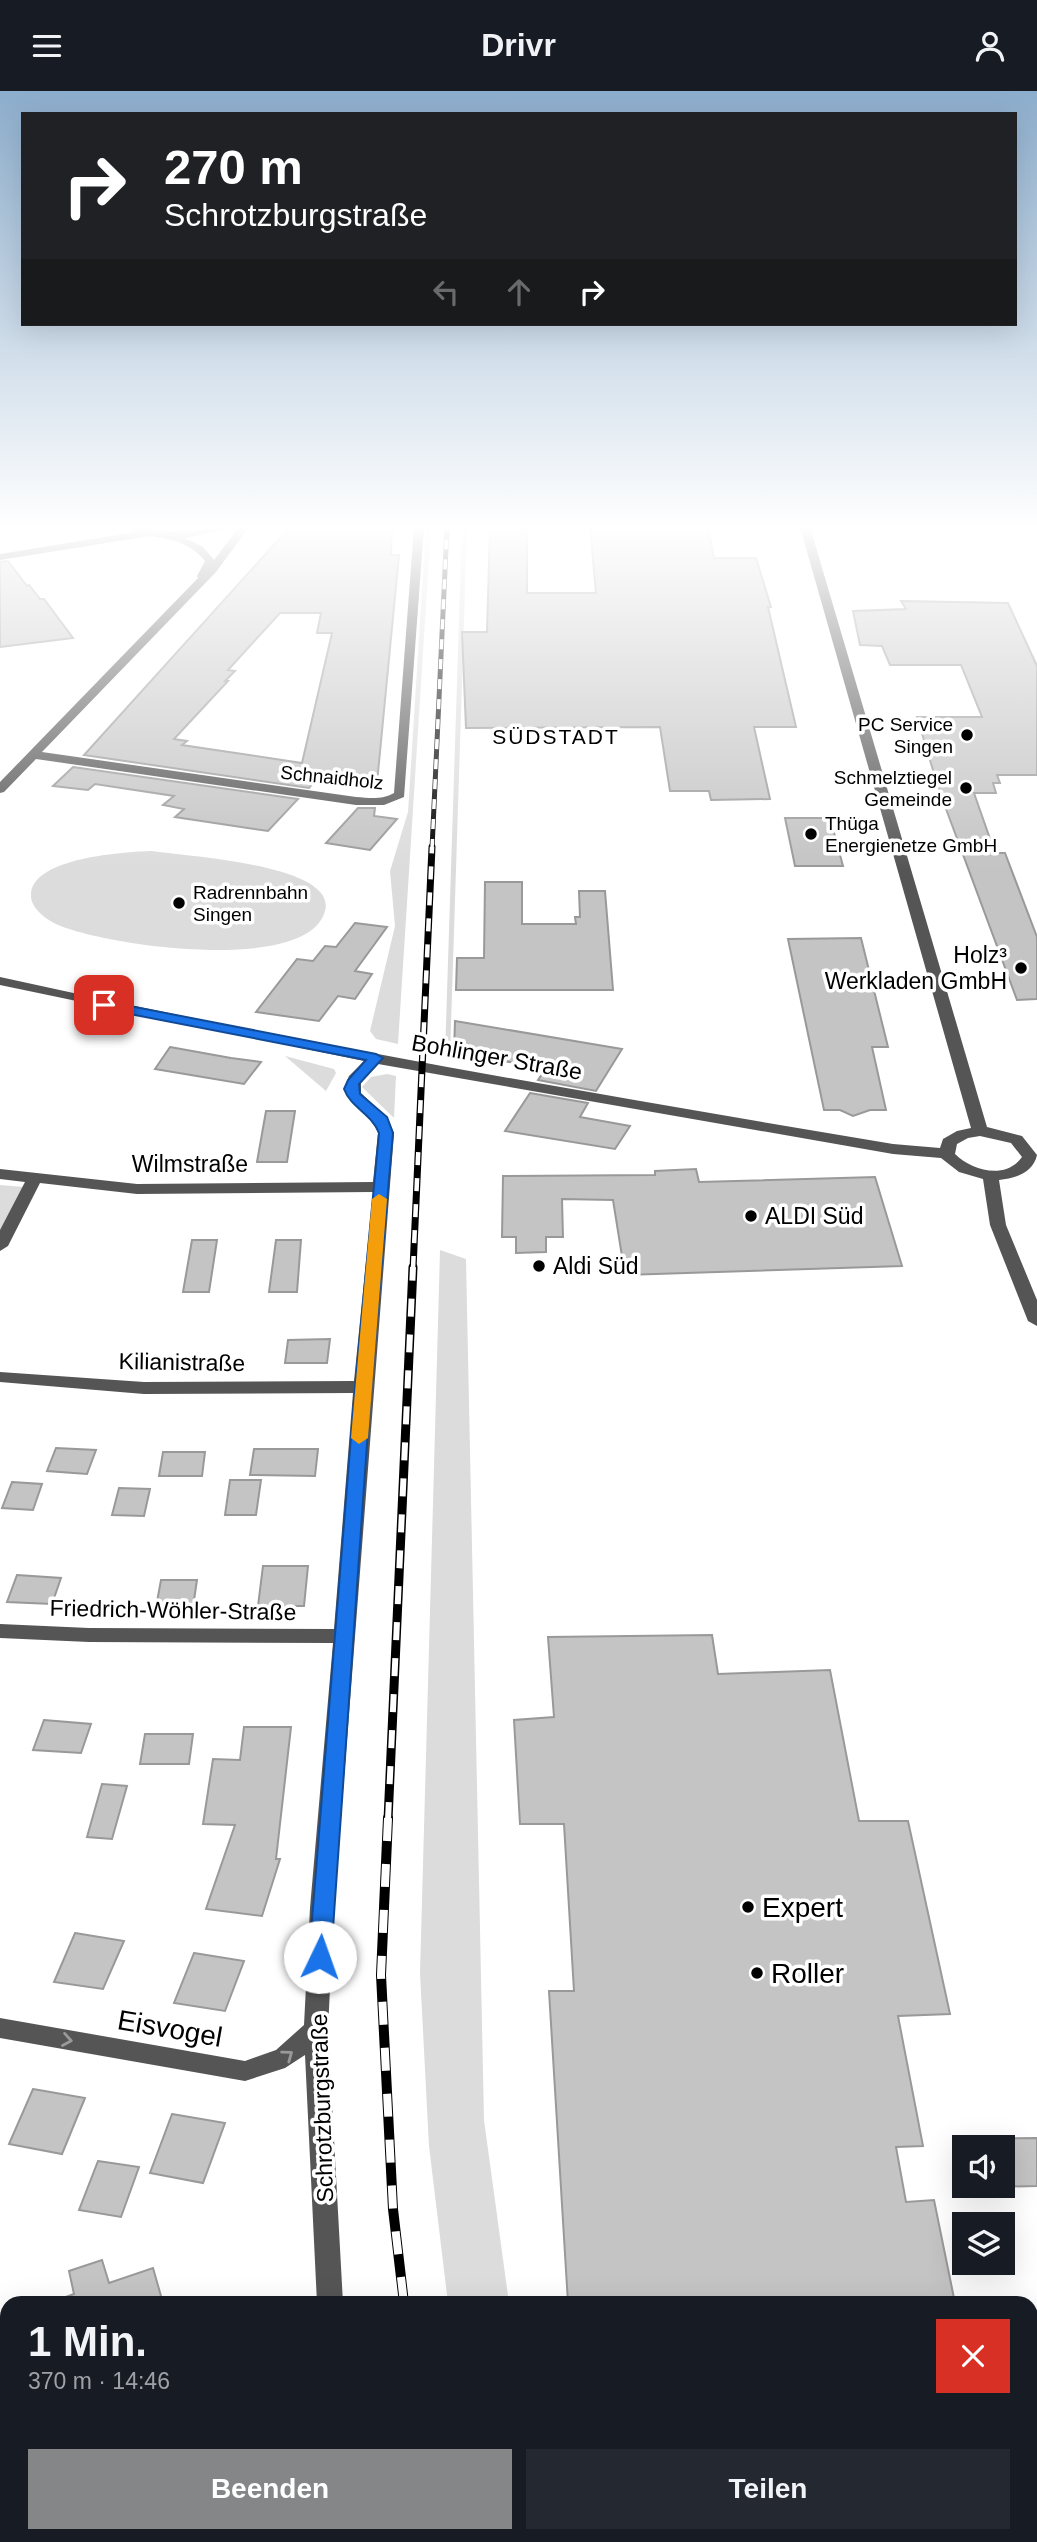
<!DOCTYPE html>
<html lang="de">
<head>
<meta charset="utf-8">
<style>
	:root { --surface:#171b24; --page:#242831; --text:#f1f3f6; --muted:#9ea1a6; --accent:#858687 }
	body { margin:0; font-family:Arial,sans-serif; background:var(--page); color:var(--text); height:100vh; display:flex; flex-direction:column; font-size:26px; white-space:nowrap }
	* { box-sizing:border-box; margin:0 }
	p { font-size:23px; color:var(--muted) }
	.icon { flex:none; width:38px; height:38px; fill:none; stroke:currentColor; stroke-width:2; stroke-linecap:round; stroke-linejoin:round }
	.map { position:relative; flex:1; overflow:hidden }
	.sheet { position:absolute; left:0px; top:2205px; width:1038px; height:247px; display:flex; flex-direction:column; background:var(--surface); border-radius:21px 21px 0 0; box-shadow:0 7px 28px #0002 }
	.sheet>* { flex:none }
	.hud { position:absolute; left:21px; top:21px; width:996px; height:214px; border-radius:0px; box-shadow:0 7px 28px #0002; background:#202124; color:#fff; overflow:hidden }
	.tools { position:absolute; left:952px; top:2044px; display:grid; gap:14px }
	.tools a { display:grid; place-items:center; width:63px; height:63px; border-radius:0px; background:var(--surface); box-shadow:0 7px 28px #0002; font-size:35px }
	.pin { position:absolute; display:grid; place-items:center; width:60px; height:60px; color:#fff; margin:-30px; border-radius:14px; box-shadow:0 4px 10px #0006 }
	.me { position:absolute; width:77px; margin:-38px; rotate:3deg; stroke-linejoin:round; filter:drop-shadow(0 0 5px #0008) }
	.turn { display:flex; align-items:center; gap:24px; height:147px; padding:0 28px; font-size:32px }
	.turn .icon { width:91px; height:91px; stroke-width:2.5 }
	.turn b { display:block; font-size:49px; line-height:60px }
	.lanes { display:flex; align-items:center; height:66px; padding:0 28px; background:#0003; justify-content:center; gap:35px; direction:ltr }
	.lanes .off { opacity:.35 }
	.round { display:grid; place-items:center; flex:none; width:74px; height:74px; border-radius:0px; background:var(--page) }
	.headline { display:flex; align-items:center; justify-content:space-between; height:119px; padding:0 28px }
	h1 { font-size:42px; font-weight:800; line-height:52px }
	.cta { display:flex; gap:14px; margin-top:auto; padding:14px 28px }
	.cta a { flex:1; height:80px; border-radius:0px; background:var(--accent); color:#fff; font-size:28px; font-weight:800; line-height:80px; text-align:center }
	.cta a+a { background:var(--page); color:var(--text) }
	header { display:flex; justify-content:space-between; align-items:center; height:91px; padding:0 28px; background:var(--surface); font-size:32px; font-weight:800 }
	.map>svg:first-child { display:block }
	.green { fill:#dcdcdc }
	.building { fill:#c4c4c4; stroke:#999; stroke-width:2; fill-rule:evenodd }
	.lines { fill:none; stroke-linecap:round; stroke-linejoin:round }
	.minor { fill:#555; fill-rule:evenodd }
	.rail-far3-casing { stroke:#000; stroke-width:5 }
	.rail-far2-casing { stroke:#000; stroke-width:7 }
	.rail-far1-casing { stroke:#000; stroke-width:9 }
	.rail-casing { stroke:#000; stroke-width:10 }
	.rail-far3 { stroke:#fff; stroke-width:3.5; stroke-dasharray:10; stroke-linecap:butt }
	.rail-far2 { stroke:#fff; stroke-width:4.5; stroke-dasharray:13; stroke-linecap:butt }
	.rail-far1 { stroke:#fff; stroke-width:6; stroke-dasharray:18; stroke-linecap:butt }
	.rail { stroke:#fff; stroke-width:8; stroke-dasharray:23; stroke-linecap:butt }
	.oneway { stroke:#999 }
	.route { fill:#1a73e8; stroke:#114b97; stroke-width:2 }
	.slow { fill:#f59e0b }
	.poi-dot { fill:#000; stroke:#fff; stroke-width:2.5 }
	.labels { text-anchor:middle; stroke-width:7; stroke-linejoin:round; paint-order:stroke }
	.far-poi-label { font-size:19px; fill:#000; stroke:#fff; text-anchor:end }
	.far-street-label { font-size:19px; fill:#000; stroke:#fff }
	.far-quarter-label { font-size:21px; letter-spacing:2px; fill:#000; stroke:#fff }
	.poi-label { font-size:23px; fill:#000; stroke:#fff; text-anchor:start }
	.street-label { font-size:23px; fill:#000; stroke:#fff }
	.near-poi-label { font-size:28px; fill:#000; stroke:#fff; text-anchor:start }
	.near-street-label { font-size:28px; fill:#000; stroke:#fff }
</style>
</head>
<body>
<header><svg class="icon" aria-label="menu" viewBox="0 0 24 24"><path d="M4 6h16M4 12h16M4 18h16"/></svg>Drivr<svg class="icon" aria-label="person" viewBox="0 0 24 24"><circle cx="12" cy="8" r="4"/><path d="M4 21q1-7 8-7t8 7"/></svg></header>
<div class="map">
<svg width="1037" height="2451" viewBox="0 0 1037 2451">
	<rect width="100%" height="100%" fill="#fff"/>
	<g class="green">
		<path d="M 426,436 L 431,436 L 398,953 L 376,948 L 370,940 L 395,835 L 390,780 L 408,721 Z"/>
		<path d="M 462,436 L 467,436 L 450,965 L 445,964 Z"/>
		<path d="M 152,760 C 182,765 338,773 325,820 C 308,885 97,854 54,832 C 44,827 31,816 31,805 C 30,766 126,761 152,760 Z"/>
		<path d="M 285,965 L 334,978 L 336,982 L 326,1000 Z"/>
		<path d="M 387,983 L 396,985 L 394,1027 L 362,996 L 371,986 Z"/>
		<path d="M 0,1094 L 24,1096 L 0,1141 Z"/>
		<path d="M 440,1159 L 466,1168 L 484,2029 L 509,2212 L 448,2212 L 429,2055 L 420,1882 Z"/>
		<path d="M 486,2445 L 556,2445 L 558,2451 L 488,2451 Z"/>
	</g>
	<g class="building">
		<path d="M 290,436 L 392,436 L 391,464 L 399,464 L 377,692 L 313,692 L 309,697 L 84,664 ZM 280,522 L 321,522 L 317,542 L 332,542 L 302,672 L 182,654 L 187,650 L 174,648 L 228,590 L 225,590 L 235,580 L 228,579 Z"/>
		<path d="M 490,436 L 527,436 L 527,502 L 596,502 L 590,436 L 708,436 L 714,467 L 756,467 L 771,516 L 768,516 L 796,636 L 754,636 L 770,708 L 711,709 L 709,700 L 670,700 L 660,636 L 466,637 L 462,541 L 487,541 Z"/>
		<path d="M 8,470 L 27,495 L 29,494 L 40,508 L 44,508 L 73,547 L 0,556 L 0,471 Z"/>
		<path d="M 901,510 L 1008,512 L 1037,575 L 1037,684 L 997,684 L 1000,692 L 993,692 L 996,702 L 974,702 L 995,762 L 1005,762 L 1037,846 L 1037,908 L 1017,909 L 939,699 L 917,626 L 982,626 L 961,574 L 890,574 L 882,555 L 860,554 L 853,520 L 906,518 Z"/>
		<path d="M 73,676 L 298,708 L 268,740 L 175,726 L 184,718 L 163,714 L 174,705 L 95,693 L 88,699 L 53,695 Z"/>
		<path d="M 358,717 L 375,717 L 374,725 L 397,728 L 370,759 L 326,752 Z"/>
		<path d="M 785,727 L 830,727 L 843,775 L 795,775 Z"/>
		<path d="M 485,791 L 522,791 L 522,833 L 576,833 L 575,826 L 580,826 L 579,800 L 605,800 L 613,899 L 456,899 L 457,867 L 484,867 Z"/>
		<path d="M 355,832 L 387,836 L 355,880 L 372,883 L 355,908 L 338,905 L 319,930 L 256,921 L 297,868 L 313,870 L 325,855 L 336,856 Z"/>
		<path d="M 861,847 L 888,956 L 872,956 L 886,1019 L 870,1019 L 853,1025 L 840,1019 L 824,1019 L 788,848 Z"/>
		<path d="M 455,930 L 622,958 L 596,1000 L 538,989 L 546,977 L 454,962 Z"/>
		<path d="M 170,956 L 231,967 L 261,971 L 244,993 L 155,978 Z"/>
		<path d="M 530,1002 L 588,1012 L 580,1026 L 630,1035 L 615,1058 L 505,1040 Z"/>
		<path d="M 266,1020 L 295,1020 L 287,1071 L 257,1071 Z"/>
		<path d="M 696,1078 L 699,1091 L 875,1086 L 902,1175 L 625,1184 L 613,1109 L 562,1108 L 563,1146 L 546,1146 L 546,1161 L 516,1162 L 516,1146 L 502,1146 L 503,1085 L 655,1084 L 655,1080 Z"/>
		<path d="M 192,1149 L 217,1149 L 209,1201 L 183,1201 Z"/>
		<path d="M 276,1149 L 301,1149 L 297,1201 L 269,1201 Z"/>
		<path d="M 330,1248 L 327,1272 L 285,1272 L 288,1249 Z"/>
		<path d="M 56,1357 L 96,1359 L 87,1383 L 47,1380 Z"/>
		<path d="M 254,1358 L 318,1358 L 315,1385 L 250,1384 Z"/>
		<path d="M 163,1361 L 205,1361 L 202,1385 L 159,1385 Z"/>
		<path d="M 230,1389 L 261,1389 L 256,1424 L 225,1424 Z"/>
		<path d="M 12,1391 L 42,1393 L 33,1419 L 2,1417 Z"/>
		<path d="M 119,1397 L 150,1398 L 144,1425 L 112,1424 Z"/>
		<path d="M 263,1475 L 308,1475 L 304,1515 L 258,1515 Z"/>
		<path d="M 17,1484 L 61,1487 L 52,1513 L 7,1511 Z"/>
		<path d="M 161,1489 L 197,1489 L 193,1516 L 156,1516 Z"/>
		<path d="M 712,1544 L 718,1583 L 830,1579 L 859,1730 L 908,1730 L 950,1923 L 898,1925 L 923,2055 L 896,2056 L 906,2111 L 934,2109 L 955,2212 L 568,2212 L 549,1900 L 574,1900 L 564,1733 L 520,1733 L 514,1629 L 554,1626 L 548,1546 Z"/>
		<path d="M 44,1629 L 91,1633 L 81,1662 L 33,1659 Z"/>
		<path d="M 244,1636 L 291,1636 L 276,1768 L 280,1768 L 262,1825 L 206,1818 L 235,1734 L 203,1733 L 213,1668 L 240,1669 Z"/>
		<path d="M 145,1643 L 193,1643 L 189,1673 L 140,1673 Z"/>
		<path d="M 102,1693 L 127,1695 L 112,1748 L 87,1746 Z"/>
		<path d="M 75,1842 L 124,1850 L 103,1898 L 54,1891 Z"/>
		<path d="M 194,1862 L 244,1870 L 225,1920 L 174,1912 Z"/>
		<path d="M 33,1998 L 85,2007 L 62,2063 L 9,2053 Z"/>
		<path d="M 172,2023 L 225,2032 L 203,2092 L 150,2082 Z"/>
		<path d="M 1037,2047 L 1037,2095 L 984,2096 L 1003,2095 L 1003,2056 L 976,2056 L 975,2048 Z"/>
		<path d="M 98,2070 L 139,2076 L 121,2126 L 79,2119 Z"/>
		<path d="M 102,2169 L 109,2192 L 153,2177 L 163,2212 L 63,2212 L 63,2207 L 74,2203 L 69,2180 Z"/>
	</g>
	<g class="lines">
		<g class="minor">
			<path d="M 133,436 L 173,441 L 238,436 L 185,447 L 203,456 L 214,469 L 239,436 L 249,436 L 216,481 L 42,661 L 356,706 C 370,707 382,709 394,702 L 414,436 L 424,436 L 404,706 L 384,714 L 356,714 L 36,668 L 4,701 L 0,702 L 0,691 L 198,487 L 197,485 L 205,470 C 191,452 171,448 150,445 L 0,469 L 0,463 L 135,441 Z"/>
			<path d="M 800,436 L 810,436 L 987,1036 L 1022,1045 L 1037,1064 C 1033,1082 1016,1087 999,1089 L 1006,1134 L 1037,1209 L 1037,1235 L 1028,1230 L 990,1134 L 983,1088 L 959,1081 L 941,1067 L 893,1063 L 378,973 L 361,990 L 361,1002 L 385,1025 L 394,1042 L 334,1817 L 328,1938 L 343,2212 L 317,2212 L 305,1964 L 285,1977 L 245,1990 L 0,1947 L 0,1927 L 245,1970 L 276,1959 L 304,1934 L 310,1817 L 333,1552 L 89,1551 L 0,1547 L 0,1533 L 89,1537 L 334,1538 L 353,1302 L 144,1303 L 0,1291 L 0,1281 L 144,1291 L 354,1290 L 373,1101 L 137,1103 L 40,1092 L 8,1155 L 0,1160 L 0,1139 L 25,1091 L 0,1088 L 0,1078 L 137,1093 L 373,1091 L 378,1042 C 373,1024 352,1015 344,998 L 349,985 L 364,970 L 0,894 L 0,886 C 296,952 594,1003 893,1053 L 940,1057 L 943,1048 L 957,1040 L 971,1037 ZM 980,1045 L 1011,1052 L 1022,1066 C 1006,1089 972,1080 955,1063 L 957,1053 L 968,1047 Z"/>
			<path d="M 7,2349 L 7,2377 L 0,2380 L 0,2352 Z"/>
			<path d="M 341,2445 L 371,2445 L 372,2451 L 342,2451 Z"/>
		</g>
		<g class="rail-far3-casing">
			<path id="rail-far3" d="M 432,758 L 447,436"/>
		</g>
		<g class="rail-far2-casing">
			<path id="rail-far2" d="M 413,1178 L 432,756"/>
		</g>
		<g class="rail-far1-casing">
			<path id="rail-far1" d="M 388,1729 L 413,1176"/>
		</g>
		<g class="rail-casing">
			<g id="rail">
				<path d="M 388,1727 L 381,1884 L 393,2118 L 404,2212"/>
				<path d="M 438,2445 L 439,2451"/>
			</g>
		</g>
		<use href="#rail-far3" class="rail-far3"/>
		<use href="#rail-far2" class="rail-far2"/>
		<use href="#rail-far1" class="rail-far1"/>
		<use href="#rail" class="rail"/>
	</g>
	<defs><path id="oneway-chevron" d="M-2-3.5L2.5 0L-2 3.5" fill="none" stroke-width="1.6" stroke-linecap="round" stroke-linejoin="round" transform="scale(1.75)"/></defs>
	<g class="oneway">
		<use href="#oneway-chevron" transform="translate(67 1949) rotate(10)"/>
		<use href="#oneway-chevron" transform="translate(288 1964) rotate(-36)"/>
	</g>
	<linearGradient id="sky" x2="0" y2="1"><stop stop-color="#8cadcc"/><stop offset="0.56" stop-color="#fff"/><stop offset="1" stop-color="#fff" stop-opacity="0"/></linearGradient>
	<rect width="1037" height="779" fill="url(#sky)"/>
	<path class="route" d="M 104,910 L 376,963 L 383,967 L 359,993 L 360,1003 L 387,1026 L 393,1042 L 371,1296 L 331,1866 L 328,1872 L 320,1874 L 312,1872 L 309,1866 L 355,1296 L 379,1042 C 372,1023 351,1017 344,998 L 348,989 L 366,969 L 99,917 L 99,912 Z"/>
	<path class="slow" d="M 379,1103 L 387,1108 L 368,1347 L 359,1353 L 351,1347 L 372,1108 Z"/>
	<g class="poi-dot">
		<circle cx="967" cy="644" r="7"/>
		<circle cx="966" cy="697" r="7"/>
		<circle cx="811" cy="743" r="7"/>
		<circle cx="179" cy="812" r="7"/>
		<circle cx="1021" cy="877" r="7"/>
		<circle cx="751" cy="1125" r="7"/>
		<circle cx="539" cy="1175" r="7"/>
		<circle cx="748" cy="1816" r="7"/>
		<circle cx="757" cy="1882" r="7"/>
	</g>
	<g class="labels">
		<g class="far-poi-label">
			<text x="953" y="640">PC Service<tspan x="953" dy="22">Singen</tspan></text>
			<text x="952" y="693">Schmelztiegel<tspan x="952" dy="22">Gemeinde</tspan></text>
			<text x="825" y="739" text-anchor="start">Thüga<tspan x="825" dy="22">Energienetze GmbH</tspan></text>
			<text x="193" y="808" text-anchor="start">Radrennbahn<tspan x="193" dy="22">Singen</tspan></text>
		</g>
		<g class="far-street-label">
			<text transform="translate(332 686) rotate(6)" y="7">Schnaidholz</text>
		</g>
		<g class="far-quarter-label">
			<text x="556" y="653">SÜDSTADT</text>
		</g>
		<g class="poi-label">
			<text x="1007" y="872" text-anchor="end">Holz³<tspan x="1007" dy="26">Werkladen GmbH</tspan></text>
			<text x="765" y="1133">ALDI Süd</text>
			<text x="553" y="1183">Aldi Süd</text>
		</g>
		<g class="street-label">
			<text transform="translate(497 966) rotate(10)" y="8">Bohlinger Straße</text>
			<text x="190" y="1081">Wilmstraße</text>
			<text transform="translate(182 1271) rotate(1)" y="8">Kilianistraße</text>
			<text transform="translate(173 1519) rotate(1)" y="8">Friedrich-Wöhler-Straße</text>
			<text transform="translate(322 2017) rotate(-92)" y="8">Schrotzburgstraße</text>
		</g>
		<g class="near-poi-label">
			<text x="762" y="1826">Expert</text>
			<text x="771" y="1892">Roller</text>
		</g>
		<g class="near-street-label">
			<text transform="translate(170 1937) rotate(10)" y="10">Eisvogel</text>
		</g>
	</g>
</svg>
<div class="tools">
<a><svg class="icon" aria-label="sound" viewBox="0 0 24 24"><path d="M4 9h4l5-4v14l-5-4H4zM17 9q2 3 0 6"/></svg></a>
<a><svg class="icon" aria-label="layers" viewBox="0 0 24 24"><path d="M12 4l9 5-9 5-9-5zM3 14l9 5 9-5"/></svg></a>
</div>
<div class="pin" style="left:104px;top:914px;background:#d93025"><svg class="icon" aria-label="arrive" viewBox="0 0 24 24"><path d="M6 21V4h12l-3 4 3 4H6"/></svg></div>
<svg class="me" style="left:320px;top:1866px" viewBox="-20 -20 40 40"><circle r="19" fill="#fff"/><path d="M0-13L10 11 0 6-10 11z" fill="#1a73e8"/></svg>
<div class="hud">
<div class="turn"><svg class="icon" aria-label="right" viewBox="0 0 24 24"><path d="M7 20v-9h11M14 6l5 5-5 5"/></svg><div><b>270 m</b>Schrotzburgstraße</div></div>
<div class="lanes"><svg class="icon off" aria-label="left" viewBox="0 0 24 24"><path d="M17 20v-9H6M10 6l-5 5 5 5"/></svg><svg class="icon off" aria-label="ahead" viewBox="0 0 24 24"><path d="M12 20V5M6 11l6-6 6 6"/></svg><svg class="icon" aria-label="right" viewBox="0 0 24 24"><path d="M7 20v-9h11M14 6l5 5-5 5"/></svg></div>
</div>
<section class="sheet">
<div class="headline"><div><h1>1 Min.</h1><p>370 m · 14:46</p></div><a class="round" style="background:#d93025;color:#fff"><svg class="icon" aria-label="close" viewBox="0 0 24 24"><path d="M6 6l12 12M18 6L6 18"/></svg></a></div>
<div class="cta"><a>Beenden</a><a>Teilen</a></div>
</section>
</div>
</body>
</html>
